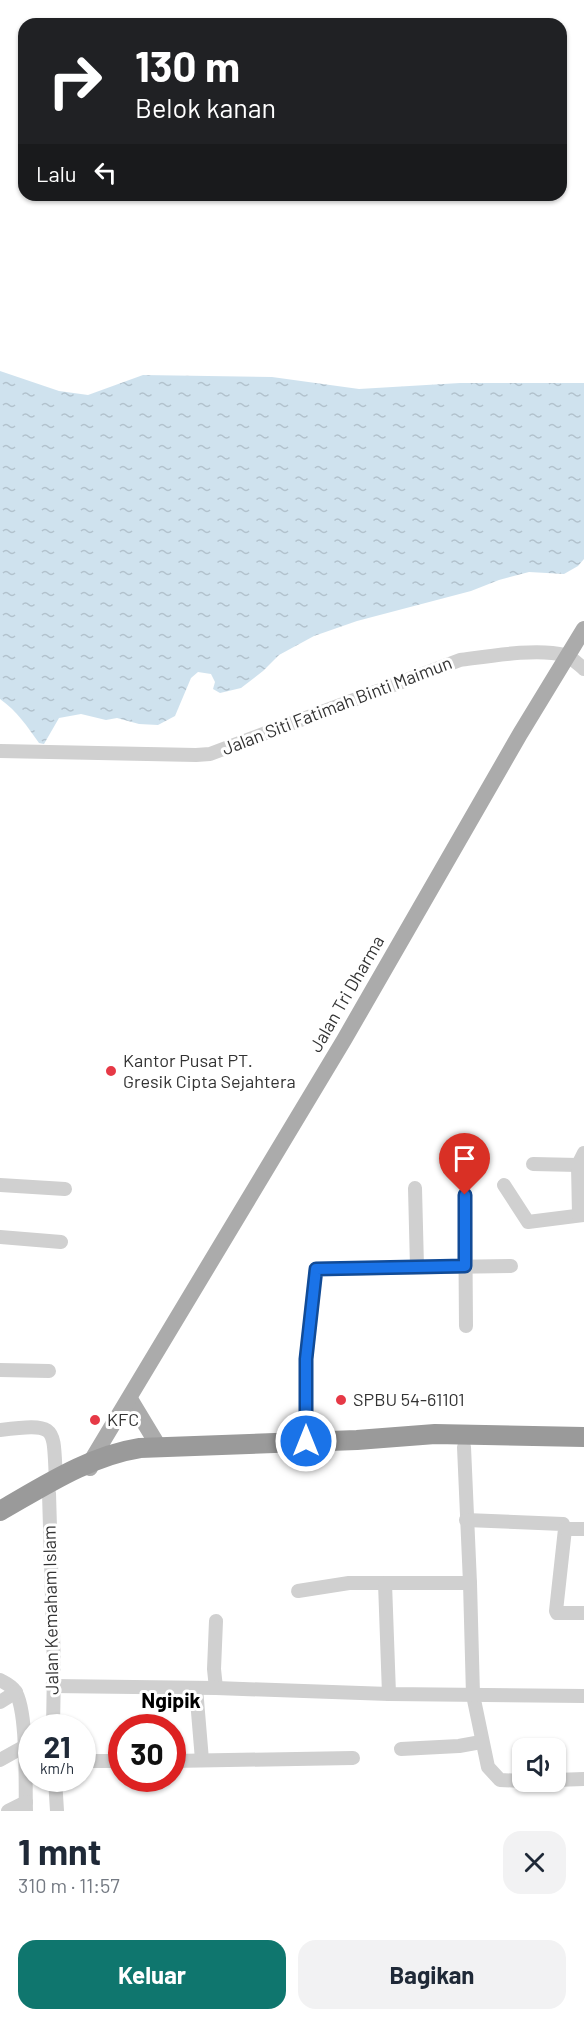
<!DOCTYPE html>
<html lang="id">
<head>
<meta charset="utf-8">
<style>
	:root { --surface:#fff; --page:#f2f2f3; --text:#1f2937; --muted:#747a83; --accent:#0f766e }
	body { margin:0; font-family:Barlow,sans-serif; background:var(--page); color:var(--text); height:100vh; display:flex; flex-direction:column; font-size:22px; white-space:nowrap }
	* { box-sizing:border-box; margin:0 }
	p { font-size:20px; color:var(--muted) }
	.icon { flex:none; width:33px; height:33px; fill:none; stroke:currentColor; stroke-width:2; stroke-linecap:round; stroke-linejoin:round }
	.map { position:relative; height:1811px; overflow:hidden }
	.side { display:flex; flex-direction:column; background:var(--surface); flex:1 }
	.side>* { flex:none }
	.hud { position:absolute; left:18px; top:18px; width:549px; height:183px; border-radius:18px; box-shadow:0 2px 4px #0004; background:#202124; color:#fff; overflow:hidden }
	.tools { position:absolute; left:512px; top:1738px; display:grid; gap:12px }
	.tools a { display:grid; place-items:center; width:54px; height:54px; border-radius:12px; background:var(--surface); box-shadow:0 2px 4px #0004; font-size:30px }
	.speed { position:absolute; left:18px; top:1714px; display:flex; gap:12px; font-size:30px; font-weight:700; text-align:center }
	.speed>* { display:grid; place-content:center; width:78px; height:78px; border-radius:50%; background:var(--surface); box-shadow:0 2px 4px #0004; line-height:1 }
	.speed small { font-size:15px; font-weight:400 }
	.speed .limit { border:9px solid #d22; background:#fff; color:#111 }
	.pin { position:absolute; display:grid; place-items:center; width:51px; height:51px; color:#fff; margin:-62px -26px; border-radius:50% 50% 50% 0; rotate:-45deg; box-shadow:0 0 6px #0007 }
	.pin .icon { rotate:45deg }
	.me { position:absolute; width:66px; margin:-33px; rotate:0deg; stroke-linejoin:round; filter:drop-shadow(0 0 4px #0008) }
	.turn { display:flex; align-items:center; gap:21px; height:126px; padding:0 18px; font-size:27px }
	.turn .icon { width:78px; height:78px; stroke-width:2.5 }
	.turn b { display:block; font-size:42px; line-height:51px }
	.then { display:flex; align-items:center; height:57px; padding:0 18px; background:#0003; gap:12px; font-size:22px }
	.round { display:grid; place-items:center; flex:none; width:63px; height:63px; border-radius:18px; background:var(--page) }
	.overview { display:flex; align-items:center; justify-content:space-between; height:102px; padding:0 18px }
	h1 { font-size:36px; font-weight:700; line-height:45px }
	.action { display:flex; gap:12px; margin-top:auto; padding:12px 18px }
	.action a { flex:1; height:69px; border-radius:18px; background:var(--accent); color:#fff; font-size:24px; font-weight:700; line-height:69px; text-align:center }
	.action a+a { background:var(--page); color:var(--text) }
	.map>svg:first-child { display:block }
	.water { fill:url(#water-ripples) }
	.lines { fill:none; stroke-linecap:round; stroke-linejoin:round }
	.minor { stroke:#d0d0d0; stroke-width:14 }
	.major { stroke:#ababab; stroke-width:16 }
	.highway { stroke:#9a9a9a; stroke-width:20 }
	.route-casing { stroke:#114b97; stroke-width:15 }
	.route { stroke:#1a73e8; stroke-width:10 }
	.poi-dot { fill:#e63946; stroke:#fff; stroke-width:2 }
	.labels { text-anchor:middle; stroke-width:6; stroke-linejoin:round; paint-order:stroke }
	.street-label { font-size:18px; fill:#333; stroke:#fff }
	.poi-label { font-size:18px; fill:#333; stroke:#fff; text-anchor:start }
	.quarter-label { font-size:21px; font-weight:bold; fill:#000; stroke:#fff }
</style>
</head>
<body>
<div class="map">
<svg width="584" height="1811" viewBox="0 0 584 1811">
	<defs>
		<pattern id="water-ripples" width="26" height="14" patternUnits="userSpaceOnUse" patternTransform="scale(1.5)"><rect width="26" height="14" fill="#cfe2ee"/><path d="M2 4q2-2 4 0t4 0M15 11q2-2 4 0t4 0" fill="none" stroke="#b2c2cd"/></pattern>
	</defs>
	<rect width="100%" height="100%" fill="#fff"/>
	<path class="water" d="M 0,371 L 59,391 L 88,395 L 143,375 L 272,377 L 359,389 L 460,383 L 584,383 L 584,559 L 578,566 L 564,574 L 529,572 L 499,580 L 471,591 L 357,621 L 314,636 L 279,655 L 263,671 L 241,688 L 220,693 L 213,689 L 215,682 L 211,674 L 198,672 L 191,678 L 175,716 L 158,725 L 139,724 L 117,718 L 106,720 L 81,714 L 59,718 L 44,744 L 39,743 C 27,726 17,711 0,699 Z"/>
	<g class="lines">
		<g class="minor">
			<path d="M 0,751 L 196,755 L 210,754 L 460,660 C 490,656 536,648 565,655 C 571,657 578,664 584,669"/>
			<path d="M 533,1164 L 578,1165"/>
			<path d="M 0,1185 L 65,1189"/>
			<path d="M 504,1185 L 528,1222 L 584,1215"/>
			<path d="M 415,1188 L 417,1267"/>
			<path d="M 465,1195 L 466,1326"/>
			<path d="M 579,1215 L 578,1165 L 584,1153"/>
			<path d="M 0,1237 L 61,1242"/>
			<path d="M 0,1370 L 49,1371"/>
			<path d="M 0,1430 C 59,1423 53,1426 56,1481"/>
			<path d="M 306,1441 L 306,1359 L 316,1269 L 511,1266"/>
			<path d="M 464,1447 L 470,1583 L 473,1695 L 488,1767 L 500,1780 L 522,1781"/>
			<path d="M 49,1493 L 54,1668 L 53,1728"/>
			<path d="M 466,1520 L 563,1524 L 565,1529 L 556,1611 L 557,1613 L 584,1613"/>
			<path d="M 565,1529 L 584,1529"/>
			<path d="M 298,1591 L 349,1583 L 385,1583"/>
			<path d="M 216,1621 L 214,1669 L 216,1688"/>
			<path d="M 0,1680 C 5,1683 11,1685 15,1691 C 28,1711 25,1785 26,1811"/>
			<path d="M 52,1686 L 216,1688 L 389,1694 L 584,1696"/>
			<path d="M 196,1688 L 202,1760"/>
			<path d="M 389,1694 L 385,1583 L 470,1583"/>
			<path d="M 0,1702 L 16,1692"/>
			<path d="M 401,1749 L 459,1746 L 481,1742"/>
			<path d="M 0,1760 L 25,1746"/>
			<path d="M 82,1761 L 122,1761"/>
			<path d="M 172,1761 L 353,1758"/>
			<path d="M 55,1779 L 57,1811"/>
			<path d="M 555,1780 L 584,1779"/>
			<path d="M 8,1811 L 26,1802"/>
		</g>
		<g class="major">
			<path d="M 130,1399 L 159,1447"/>
			<path d="M 90,1468 L 91,1461 L 344,1040 L 520,734 L 584,629"/>
		</g>
		<path class="highway" d="M 0,1511 C 44,1486 89,1456 140,1448 L 357,1440 L 435,1434 L 584,1437"/>
	</g>
	<g class="lines">
		<g class="route-casing">
			<path id="route" d="M 306,1441 L 306,1359 L 316,1269 L 465,1266 L 465,1195"/>
		</g>
		<use href="#route" class="route"/>
	</g>
	<g class="poi-dot">
		<circle cx="111" cy="1071" r="6"/>
		<circle cx="341" cy="1400" r="6"/>
		<circle cx="95" cy="1420" r="6"/>
	</g>
	<g class="labels">
		<g class="street-label">
			<text transform="translate(337 706) rotate(-21)" y="6">Jalan Siti Fatimah Binti Maimun</text>
			<text transform="translate(347 994) rotate(-60)" y="6">Jalan Tri Dharma</text>
			<text transform="translate(51 1610) rotate(-91)" y="6">Jalan Kemaham Islam</text>
		</g>
		<g class="poi-label">
			<text x="123" y="1067">Kantor Pusat PT.<tspan x="123" dy="21">Gresik Cipta Sejahtera</tspan></text>
			<text x="353" y="1406">SPBU 54-61101</text>
			<text x="107" y="1426">KFC</text>
		</g>
		<g class="quarter-label">
			<text x="171" y="1708">Ngipik</text>
		</g>
	</g>
</svg>
<div class="tools">
<a><svg class="icon" aria-label="sound" viewBox="0 0 24 24"><path d="M4 9h4l5-4v14l-5-4H4zM17 9q2 3 0 6"/></svg></a>
</div>
<div class="speed"><div>21<small>km/h</small></div><div class="limit">30</div></div>
<div class="pin" style="left:465px;top:1195px;background:#d93025"><svg class="icon" aria-label="arrive" viewBox="0 0 24 24"><path d="M6 21V4h12l-3 4 3 4H6"/></svg></div>
<svg class="me" style="left:306px;top:1441px" viewBox="-20 -20 40 40"><circle r="17" fill="#1a73e8" stroke="#fff" stroke-width="3"/><path d="M0-11L8 9 0 5-8 9z" fill="#fff"/></svg>
<div class="hud">
<div class="turn"><svg class="icon" aria-label="right" viewBox="0 0 24 24"><path d="M7 20v-9h11M14 6l5 5-5 5"/></svg><div><b>130 m</b>Belok kanan</div></div>
<div class="then">Lalu<svg class="icon" aria-label="left" viewBox="0 0 24 24"><path d="M17 20v-9H6M10 6l-5 5 5 5"/></svg></div>
</div>
</div>
<section class="side">
<div class="overview"><div><h1>1 mnt</h1><p>310 m · 11:57</p></div><a class="round"><svg class="icon" aria-label="close" viewBox="0 0 24 24"><path d="M6 6l12 12M18 6L6 18"/></svg></a></div>
<div class="action"><a>Keluar</a><a>Bagikan</a></div>
</section>
</body>
</html>
